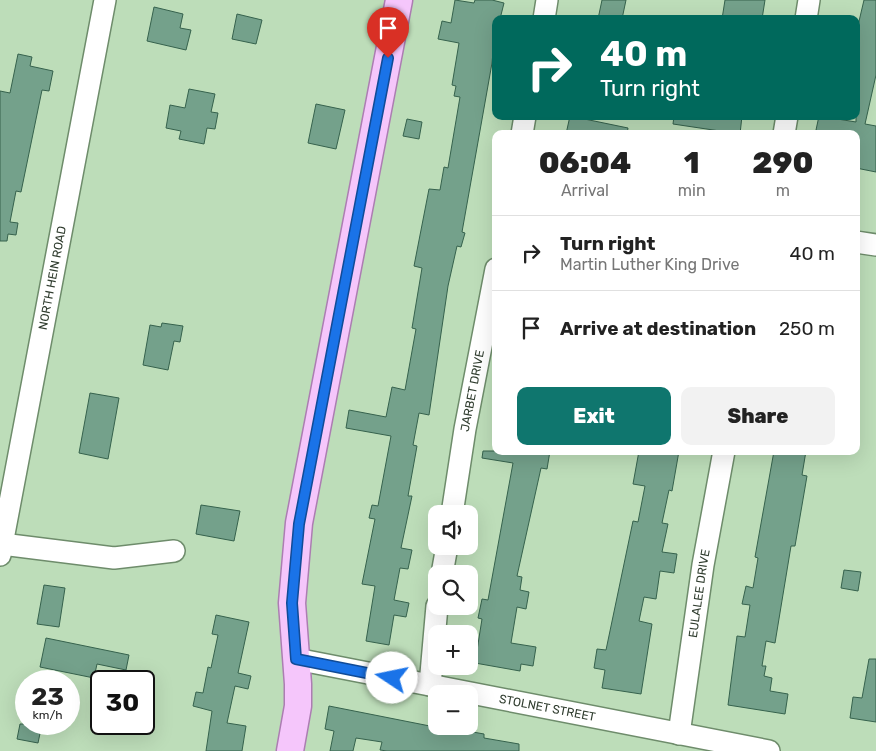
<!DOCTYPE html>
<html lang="en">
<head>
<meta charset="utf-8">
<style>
	:root { --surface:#fff; --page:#f2f2f2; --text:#222; --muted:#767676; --line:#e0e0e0; --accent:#0f766e }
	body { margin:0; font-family:Rubik,sans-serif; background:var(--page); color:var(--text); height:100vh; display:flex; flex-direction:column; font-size:19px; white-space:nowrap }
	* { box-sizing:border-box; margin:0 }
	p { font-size:16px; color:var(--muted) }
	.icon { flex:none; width:28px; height:28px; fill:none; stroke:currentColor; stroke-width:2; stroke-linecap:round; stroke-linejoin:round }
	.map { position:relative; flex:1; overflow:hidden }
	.sheet { position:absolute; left:492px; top:130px; width:368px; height:325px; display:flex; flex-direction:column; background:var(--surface); border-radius:10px; box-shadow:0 5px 20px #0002 }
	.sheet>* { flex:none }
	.banner { position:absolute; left:492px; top:15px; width:368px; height:105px; border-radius:10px; box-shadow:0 5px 20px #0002; background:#00695c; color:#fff; overflow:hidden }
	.tools { position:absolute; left:428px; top:505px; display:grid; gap:10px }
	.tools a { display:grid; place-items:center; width:50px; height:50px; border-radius:10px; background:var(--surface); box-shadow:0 5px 20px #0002; font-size:25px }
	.speed { position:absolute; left:15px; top:670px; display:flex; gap:10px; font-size:25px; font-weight:700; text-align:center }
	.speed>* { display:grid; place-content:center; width:65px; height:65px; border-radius:50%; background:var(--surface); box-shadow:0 5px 20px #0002; line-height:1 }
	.speed small { font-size:12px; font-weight:400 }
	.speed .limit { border:2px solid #111; border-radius:8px; background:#fff; color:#111 }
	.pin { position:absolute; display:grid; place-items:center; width:42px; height:42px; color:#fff; margin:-51px -21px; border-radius:50% 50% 50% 0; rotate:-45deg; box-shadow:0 0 5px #0007 }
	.pin .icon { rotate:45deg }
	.me { position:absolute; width:55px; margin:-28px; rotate:281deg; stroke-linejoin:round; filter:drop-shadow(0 0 4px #0008) }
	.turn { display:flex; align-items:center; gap:18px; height:105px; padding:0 25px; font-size:22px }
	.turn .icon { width:65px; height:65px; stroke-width:2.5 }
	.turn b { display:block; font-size:35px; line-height:42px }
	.eta { display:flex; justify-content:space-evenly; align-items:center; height:85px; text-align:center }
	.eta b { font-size:30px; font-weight:800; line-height:35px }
	.cta { display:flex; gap:10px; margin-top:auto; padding:10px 25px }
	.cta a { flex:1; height:58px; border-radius:10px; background:var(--accent); color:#fff; font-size:20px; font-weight:800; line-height:58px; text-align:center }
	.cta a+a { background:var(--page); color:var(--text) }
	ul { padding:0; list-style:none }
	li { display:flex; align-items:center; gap:15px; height:75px; padding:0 25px; border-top:1px solid var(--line) }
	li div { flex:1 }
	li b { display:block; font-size:19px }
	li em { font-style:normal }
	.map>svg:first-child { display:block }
	.building { fill:#74a18b; stroke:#36624d }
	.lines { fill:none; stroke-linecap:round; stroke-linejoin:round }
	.minor-casing { stroke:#6e8c6b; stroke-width:24 }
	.major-casing { stroke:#ac7db2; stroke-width:29 }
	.minor { stroke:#fff; stroke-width:21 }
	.major { stroke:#f5c6fb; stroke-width:26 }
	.route-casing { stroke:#114b97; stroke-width:12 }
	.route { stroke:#1a73e8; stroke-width:9 }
	.labels { text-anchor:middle; stroke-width:4; stroke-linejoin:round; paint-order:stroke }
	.street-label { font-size:12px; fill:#303d2f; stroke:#caeac6 }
</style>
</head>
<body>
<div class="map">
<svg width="876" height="751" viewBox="0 0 876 751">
	<rect width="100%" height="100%" fill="#bdddb9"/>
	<g class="building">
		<path d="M 455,0 L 474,3 L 475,0 L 492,0 L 504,3 L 500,19 L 496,19 L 492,63 L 462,232 L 465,233 L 461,247 L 457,246 L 448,286 L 429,415 L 419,413 L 413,445 L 417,446 L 408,496 L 412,496 L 401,548 L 412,550 L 408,569 L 400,568 L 394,600 L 409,603 L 406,617 L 394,615 L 389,645 L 366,641 L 375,586 L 362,584 L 375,519 L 369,518 L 372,505 L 378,506 L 391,436 L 346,428 L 349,410 L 386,417 L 392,387 L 405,390 L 416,329 L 412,328 L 422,268 L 414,266 L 429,189 L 440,190 L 444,167 L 448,168 L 460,97 L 454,96 L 456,86 L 452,85 L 459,43 L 438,39 L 442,21 L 451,23 Z"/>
		<path d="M 602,0 L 626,0 L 622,19 L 598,19 Z"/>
		<path d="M 725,0 L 765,0 L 762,19 L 722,19 Z"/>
		<path d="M 864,0 L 876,0 L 876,75 L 865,124 L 876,126 L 876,172 L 856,168 L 856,134 L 827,134 L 816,130 L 819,116 L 856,122 L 856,34 Z"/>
		<path d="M 154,7 L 183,14 L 180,28 L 191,30 L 186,50 L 147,41 Z"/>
		<path d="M 237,14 L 262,20 L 256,44 L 232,39 Z"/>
		<path d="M 18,54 L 32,57 L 30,66 L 53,71 L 49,91 L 42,90 L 21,192 L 16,191 L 10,222 L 18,223 L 16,235 L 8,234 L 7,241 L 0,241 L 0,91 L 10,93 Z"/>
		<path d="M 189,89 L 215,94 L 211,112 L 218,113 L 215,129 L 207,128 L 204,144 L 179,139 L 181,131 L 166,128 L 170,105 L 185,108 Z"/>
		<path d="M 316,104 L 345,110 L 336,149 L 308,143 Z"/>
		<path d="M 570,116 L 628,128 L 627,134 L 566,134 Z"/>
		<path d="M 674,116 L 742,116 L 740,134 L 673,124 Z"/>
		<path d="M 407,119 L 422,122 L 419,139 L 403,136 Z"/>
		<path d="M 162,323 L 183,326 L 180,342 L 174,341 L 168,370 L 143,365 L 150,325 L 161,327 Z"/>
		<path d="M 90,393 L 119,398 L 108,459 L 79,453 Z"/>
		<path d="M 483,451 L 550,451 L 547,469 L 541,468 L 517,576 L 522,577 L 520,590 L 529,592 L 526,609 L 517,607 L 511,643 L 536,647 L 533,666 L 521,664 L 520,671 L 475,663 L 482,619 L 478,618 L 482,599 L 488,600 L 513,463 L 482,458 Z"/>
		<path d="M 639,451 L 679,451 L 672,491 L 669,490 L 662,523 L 668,524 L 662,552 L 677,554 L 674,573 L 660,571 L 656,599 L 644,597 L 639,621 L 652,624 L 641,694 L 602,688 L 605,670 L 594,668 L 597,649 L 606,650 L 633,521 L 638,522 L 645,486 L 633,484 Z"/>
		<path d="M 774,451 L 806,451 L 802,475 L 807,476 L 795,546 L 791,546 L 775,643 L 766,641 L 762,666 L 766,666 L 764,676 L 772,678 L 770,691 L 788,694 L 785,714 L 728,705 L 737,636 L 745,637 L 750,605 L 742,604 L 746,586 L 753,588 L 758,558 L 755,557 Z"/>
		<path d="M 201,505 L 240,511 L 234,541 L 196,534 Z"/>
		<path d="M 844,570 L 861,572 L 858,591 L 841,588 Z"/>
		<path d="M 44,585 L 65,588 L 59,627 L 37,624 Z"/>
		<path d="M 216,615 L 249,622 L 238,673 L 251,676 L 248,689 L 235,686 L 227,723 L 246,726 L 242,751 L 206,751 L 212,711 L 193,706 L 196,692 L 203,693 L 208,667 L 211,668 L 218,635 L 212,634 Z"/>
		<path d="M 46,638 L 129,655 L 126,670 L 97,664 L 94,678 L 40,667 Z"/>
		<path d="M 869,659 L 876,659 L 876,722 L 850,718 L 853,697 L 862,698 Z"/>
		<path d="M 329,706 L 445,729 L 445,727 L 484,734 L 484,738 L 519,744 L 519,751 L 387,751 L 380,750 L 382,742 L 356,738 L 353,751 L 330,751 L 334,731 L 325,729 Z"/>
		<path d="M 20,724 L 42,724 L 38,743 L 17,739 Z"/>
	</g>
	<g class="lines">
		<g class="minor-casing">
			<g id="minor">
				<path d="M 544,19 L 547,0"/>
				<path d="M 806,19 L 809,0"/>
				<path d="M 522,134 L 525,116"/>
				<path d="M 784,134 L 787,116"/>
				<path d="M 856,242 L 876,245"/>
				<path id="s1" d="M 452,514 L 465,429 L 496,269"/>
				<path d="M 2,544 L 114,558 L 174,551"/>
				<path id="s2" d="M 0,555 L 105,0"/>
				<path d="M 442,574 L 447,546"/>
				<path id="s3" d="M 296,659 L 769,751"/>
				<path d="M 430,685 L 437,606"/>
				<path id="s4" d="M 679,734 L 703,565 L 724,451"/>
			</g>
		</g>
		<g class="major-casing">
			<path id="major" d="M 290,751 L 298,706 L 298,684 L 292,603 L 299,523 L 399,0"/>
		</g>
		<use href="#minor" class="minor"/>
		<use href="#major" class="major"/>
	</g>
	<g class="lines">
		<g class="route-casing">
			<path id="route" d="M 388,58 L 299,524 L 292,603 L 296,659 L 392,678"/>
		</g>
		<use href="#route" class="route"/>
	</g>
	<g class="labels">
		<g class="street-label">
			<text dy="4" stroke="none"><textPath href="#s2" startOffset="282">NORTH HEIN ROAD</textPath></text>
			<text dy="4" stroke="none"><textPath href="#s1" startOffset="125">JARBET DRIVE</textPath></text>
			<text dy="4" stroke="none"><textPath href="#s4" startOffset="142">EULALEE DRIVE</textPath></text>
			<text dy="4" stroke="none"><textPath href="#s3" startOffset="256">STOLNET STREET</textPath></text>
		</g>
	</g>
</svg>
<div class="tools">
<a><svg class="icon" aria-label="sound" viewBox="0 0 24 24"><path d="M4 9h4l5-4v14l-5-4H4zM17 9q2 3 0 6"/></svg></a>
<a><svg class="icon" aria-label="search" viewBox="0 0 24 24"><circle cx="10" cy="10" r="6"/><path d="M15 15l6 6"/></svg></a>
<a>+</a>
<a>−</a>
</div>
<div class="speed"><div>23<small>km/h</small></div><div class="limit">30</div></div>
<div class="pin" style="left:388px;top:58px;background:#d93025"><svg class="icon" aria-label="arrive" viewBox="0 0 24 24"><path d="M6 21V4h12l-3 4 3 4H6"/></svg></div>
<svg class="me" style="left:392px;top:678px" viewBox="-20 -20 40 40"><circle r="19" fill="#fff"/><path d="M0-13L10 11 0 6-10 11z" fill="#1a73e8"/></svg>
<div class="banner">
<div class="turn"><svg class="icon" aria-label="right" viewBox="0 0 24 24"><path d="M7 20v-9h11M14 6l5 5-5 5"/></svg><div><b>40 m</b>Turn right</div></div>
</div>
<section class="sheet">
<div class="eta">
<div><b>06:04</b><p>Arrival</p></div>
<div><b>1</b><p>min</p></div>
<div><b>290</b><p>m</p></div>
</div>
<ul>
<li><svg class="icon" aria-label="right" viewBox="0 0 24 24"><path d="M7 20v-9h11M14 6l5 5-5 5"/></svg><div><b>Turn right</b><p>Martin Luther King Drive</p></div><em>40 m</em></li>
<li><svg class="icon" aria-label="arrive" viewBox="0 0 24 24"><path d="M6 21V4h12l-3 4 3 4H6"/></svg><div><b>Arrive at destination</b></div><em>250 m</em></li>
</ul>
<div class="cta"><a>Exit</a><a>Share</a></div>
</section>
</div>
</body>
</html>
